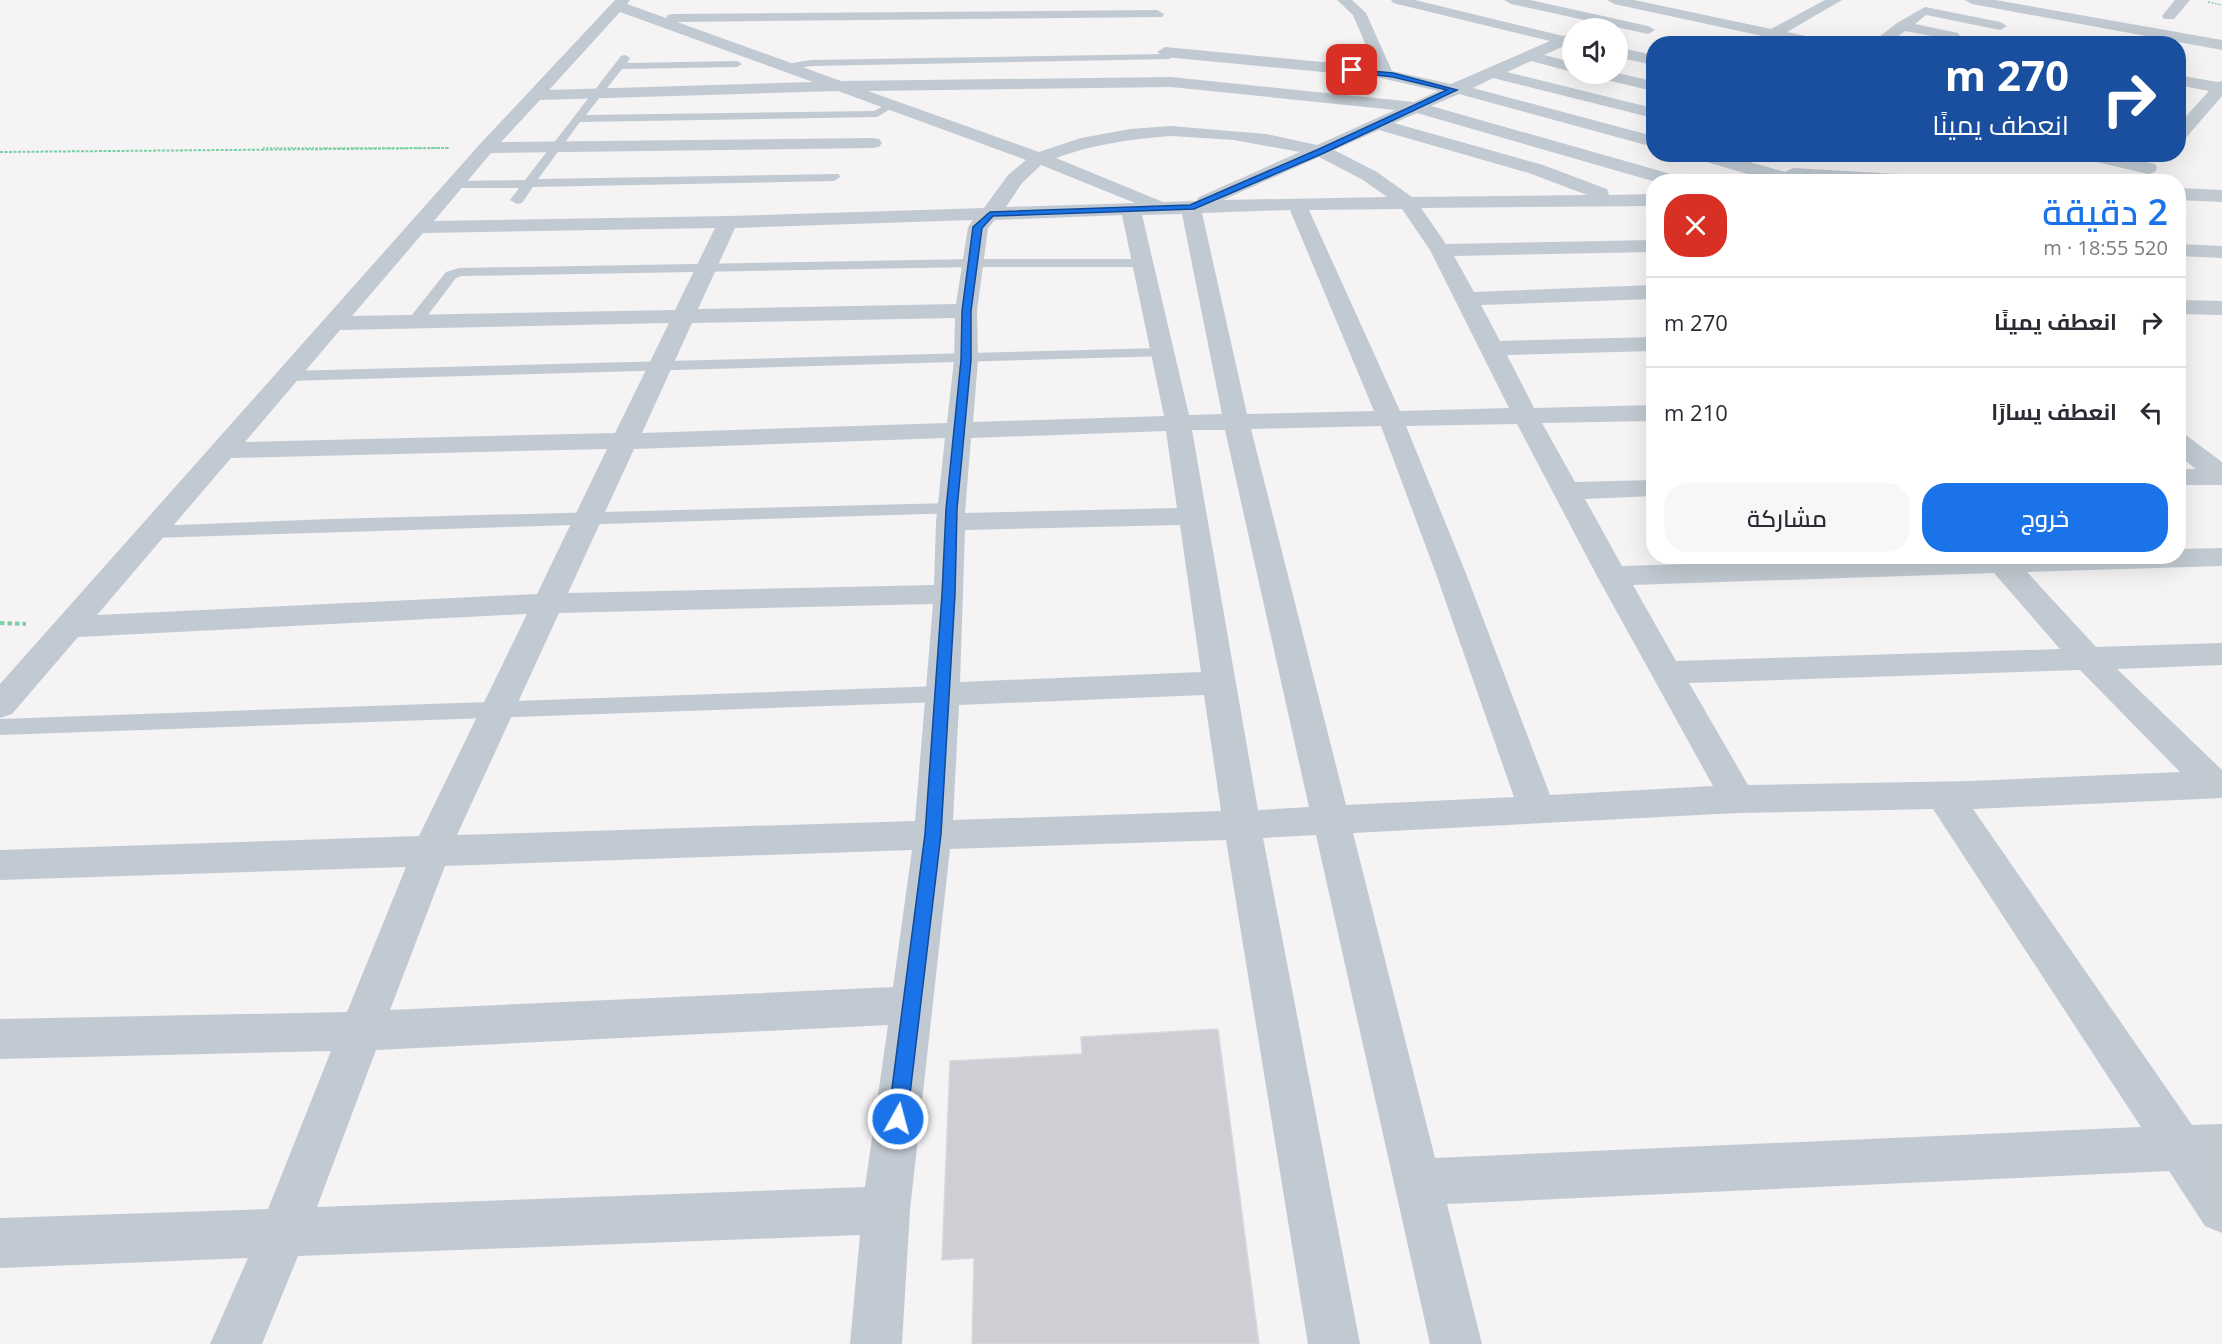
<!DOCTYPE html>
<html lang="ar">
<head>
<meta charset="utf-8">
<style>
	:root { --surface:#fff; --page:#f7f7f7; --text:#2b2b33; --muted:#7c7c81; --line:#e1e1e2; --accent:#1a73e8 }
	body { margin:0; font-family:"Open Sans",Cairo,sans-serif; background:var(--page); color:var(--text); direction:rtl; height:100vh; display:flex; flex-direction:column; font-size:22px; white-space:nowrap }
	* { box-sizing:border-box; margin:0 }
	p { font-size:20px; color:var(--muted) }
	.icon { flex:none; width:33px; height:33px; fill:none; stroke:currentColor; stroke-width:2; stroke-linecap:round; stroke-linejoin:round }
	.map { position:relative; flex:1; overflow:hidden; direction:ltr }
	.details { position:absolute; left:1646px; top:174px; width:540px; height:390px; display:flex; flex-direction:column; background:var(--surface); border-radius:24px; box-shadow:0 6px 24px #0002; direction:rtl }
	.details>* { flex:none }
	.banner { position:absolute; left:1646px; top:36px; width:540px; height:126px; border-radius:24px; box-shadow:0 6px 24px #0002; direction:rtl; background:#1a4fa0; color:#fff; overflow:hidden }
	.fabs { position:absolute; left:1562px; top:18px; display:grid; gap:12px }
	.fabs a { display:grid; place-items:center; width:66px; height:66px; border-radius:50%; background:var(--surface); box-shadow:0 6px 24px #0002; font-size:30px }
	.pin { position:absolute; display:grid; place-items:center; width:51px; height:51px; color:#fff; margin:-26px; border-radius:12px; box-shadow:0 3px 9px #0006 }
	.me { position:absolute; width:66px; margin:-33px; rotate:7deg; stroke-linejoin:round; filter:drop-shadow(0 0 4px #0008) }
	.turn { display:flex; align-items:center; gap:21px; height:126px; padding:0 18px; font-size:27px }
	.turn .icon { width:78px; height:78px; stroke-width:2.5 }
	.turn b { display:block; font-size:42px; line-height:51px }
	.round { display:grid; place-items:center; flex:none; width:63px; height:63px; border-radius:24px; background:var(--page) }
	.summary { display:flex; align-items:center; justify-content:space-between; height:102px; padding:0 18px }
	h1 { font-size:36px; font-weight:600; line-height:45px; color:var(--accent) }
	.button { display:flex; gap:12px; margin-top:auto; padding:12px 18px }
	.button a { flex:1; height:69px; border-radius:24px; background:var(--accent); color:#fff; font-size:24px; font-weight:600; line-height:69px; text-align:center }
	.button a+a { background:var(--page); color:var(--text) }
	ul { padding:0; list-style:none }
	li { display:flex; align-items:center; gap:18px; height:90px; padding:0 18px; border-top:2px solid var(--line) }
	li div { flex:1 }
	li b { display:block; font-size:22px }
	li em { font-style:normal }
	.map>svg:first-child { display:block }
	.building { fill:#cdcfd5; stroke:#d7d9de; stroke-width:1.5 }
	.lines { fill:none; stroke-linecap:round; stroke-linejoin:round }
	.path-far2 { stroke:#7ad0a6; stroke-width:1.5; stroke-dasharray:2 1.5; stroke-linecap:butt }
	.path-far1 { stroke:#7ad0a6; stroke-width:2; stroke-dasharray:3 1.5; stroke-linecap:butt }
	.path { stroke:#7ad0a6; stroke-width:4; stroke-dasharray:4.5 3; stroke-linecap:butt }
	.lane { fill:#c1cad2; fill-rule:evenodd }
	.street { fill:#c1cad2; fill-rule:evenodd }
	.route { fill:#1a73e8; stroke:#114b97; stroke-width:1.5 }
</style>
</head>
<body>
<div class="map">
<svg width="2222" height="1344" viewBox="0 0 2222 1344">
	<rect width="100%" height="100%" fill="#f5f3f3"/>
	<path class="building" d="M 1218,1029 L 1259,1344 L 972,1344 L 974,1258 L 942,1260 L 950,1061 L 1082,1054 L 1081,1037 Z"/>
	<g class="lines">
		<g class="path-far2">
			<path d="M 2208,2 L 2222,5"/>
			<path d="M 263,148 L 449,148"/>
		</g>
		<path class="path-far1" d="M 0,152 L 449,148"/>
		<path class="path" d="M 0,623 L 26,624"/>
		<g class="lane">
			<path d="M 1166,54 L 1171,57 L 1170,59 L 811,66 L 786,70 L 781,67 L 786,64 L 811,60 Z"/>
			<path d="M 625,55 L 630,58 L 627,63 L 737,61 L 742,64 L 737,67 L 622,69 L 586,115 L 874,111 L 891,102 L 897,105 L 877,117 L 580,122 L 538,179 L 839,174 L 840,177 L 834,181 L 533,187 L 522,203 L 517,204 L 510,200 L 519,188 L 449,188 L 447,185 L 449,182 L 454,181 L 525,180 L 621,56 Z"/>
			<path d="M 974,259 L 1142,259 L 1149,263 L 1142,267 L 974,267 L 461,276 L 456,278 L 421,324 L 409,324 L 407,321 L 446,272 L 459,268 Z"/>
			<path d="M 1162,348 L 1168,350 L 1170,353 L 1168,356 L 287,381 L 279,376 L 287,371 Z"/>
			<path d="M 951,503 L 958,505 L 961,509 L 958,513 L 151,538 L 144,536 L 141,532 L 144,528 L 151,526 L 330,519 Z"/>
			<path d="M 942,686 L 950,688 L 953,694 L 950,700 L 942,702 L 0,735 L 0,719 Z"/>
		</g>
		<g class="street">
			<path d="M 615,0 L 630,0 L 627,4 L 666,18 L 668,15 L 673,14 L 1157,10 L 1164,14 L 1162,17 L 677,22 L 841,81 L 1171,77 L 1414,102 L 1438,91 L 1376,77 L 1165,57 L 1157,52 L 1165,47 L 1375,67 L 1353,15 L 1337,0 L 1352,0 L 1366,13 L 1392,71 L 1451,84 L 1550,41 L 1393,3 L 1391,0 L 1415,0 L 1563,36 L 1572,33 L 1572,46 L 1566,45 L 1544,55 L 1572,62 L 1572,72 L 1531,61 L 1507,72 L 1653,108 L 1653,118 L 1493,78 L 1473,88 L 1653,136 L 1653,147 L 1459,94 L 1431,106 L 1685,178 L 1687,182 L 1656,182 L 1417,113 L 1394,123 L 1543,165 L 1607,189 L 1609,195 L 1653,194 L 1653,206 L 1421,208 L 1446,244 L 1653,240 L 1653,252 L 1454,256 L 1474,292 L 1653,285 L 1653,299 L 1481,305 L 1500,341 L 1653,337 L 1653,351 L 1507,355 L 1534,408 L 1653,405 L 1653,421 L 1542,423 L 1575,482 L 1653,480 L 1653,496 L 1585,499 L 1622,566 L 1940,556 L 2178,556 L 2178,549 L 2222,548 L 2222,566 L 2027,572 L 2096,647 L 2222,643 L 2222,665 L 2117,669 L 2222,770 L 2222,798 L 1973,809 L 2192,1125 L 2222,1124 L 2222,1233 L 2205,1226 L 2169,1171 L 1447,1204 L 1482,1344 L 1430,1344 L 1316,835 L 1263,838 L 1360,1344 L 1308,1344 L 1226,840 L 950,849 L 910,1210 L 902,1344 L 850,1344 L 860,1235 L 298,1256 L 262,1344 L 210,1344 L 248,1258 L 0,1268 L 0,1218 L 268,1209 L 331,1051 L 0,1059 L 0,1019 L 347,1012 L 406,867 L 0,880 L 0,850 L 419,836 L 527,614 L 78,637 L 12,714 L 0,718 L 0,684 L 480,144 ZM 620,12 L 813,82 L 549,90 ZM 1171,87 L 1395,110 L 1317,145 L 1266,134 L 1171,126 L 1130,129 L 1081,138 L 1039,152 L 868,91 ZM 838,91 L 1026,160 L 1008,175 L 984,208 L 728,216 L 434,221 L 491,153 L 873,148 L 879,147 L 882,143 L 879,139 L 873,138 L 501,142 L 540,100 ZM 1379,130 L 1529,173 L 1587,195 L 1412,197 L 1377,172 L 1334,150 ZM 1171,136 L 1234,140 L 1300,152 L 1199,197 L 1196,201 L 1163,202 L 1056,158 C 1094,144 1131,139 1171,136 ZM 1319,157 L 1363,180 L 1387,197 L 1223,200 ZM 1041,165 L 1135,203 L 1006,207 L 1022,183 ZM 1402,209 L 1430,250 L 1509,408 L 1400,411 L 1309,210 ZM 1290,210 L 1374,411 L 1247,414 L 1202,213 ZM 1182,214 L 1222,414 L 1189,415 L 1142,215 ZM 1122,215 L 1164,416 L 973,422 L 978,360 L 977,311 L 988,228 L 995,220 ZM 973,220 L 968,227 L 956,304 L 698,309 L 735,228 ZM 715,228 L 675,310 L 352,316 L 423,233 ZM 955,318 L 954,360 L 947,423 L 642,433 L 692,323 ZM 669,323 L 615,433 L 245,442 L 340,330 ZM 1517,424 L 1597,576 L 1713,786 L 1550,795 L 1465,571 L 1406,426 ZM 1381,426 L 1435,571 L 1514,797 L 1346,805 L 1251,429 ZM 1192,430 L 1225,430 L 1309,807 L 1258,810 ZM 1166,431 L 1177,508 L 965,513 L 971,438 ZM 945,438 L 936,522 L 934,585 L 568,593 L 634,449 ZM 607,449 L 537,594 L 97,615 L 231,458 ZM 1180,525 L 1201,672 L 960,682 L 965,530 ZM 1994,573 L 2060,649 L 1676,661 L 1633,585 ZM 933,604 L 915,821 L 457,835 L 559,613 ZM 2080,670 L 2180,772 L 1971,781 L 1748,785 L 1689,683 ZM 1204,695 L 1221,811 L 953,820 L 959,705 ZM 1933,809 L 2141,1127 L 1435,1158 L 1353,833 L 1738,813 ZM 912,850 L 893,987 L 390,1010 L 445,866 ZM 888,1025 L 865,1187 L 317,1207 L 376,1050 Z"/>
			<path d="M 1504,0 L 1530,0 L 1648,26 L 1655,30 L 1648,34 L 1511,4 Z"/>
			<path d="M 1607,0 L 1634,0 L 1771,29 L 1825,0 L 1842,0 L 1787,32 L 1829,41 L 1831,44 L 1800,44 L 1614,4 Z"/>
			<path d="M 1965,0 L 1995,0 L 2222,40 L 2222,50 L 1972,4 Z"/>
			<path d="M 2175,0 L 2190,0 L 2174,19 L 2164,19 L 2162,16 Z"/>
			<path d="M 1925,7 L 2000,22 L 2007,26 L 2000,30 L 1926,15 L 1915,24 L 1958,33 L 1960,36 L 1953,40 L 1905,31 L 1888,44 L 1870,44 L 1897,23 Z"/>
			<path d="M 1617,47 L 1653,55 L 1653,65 L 1617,57 Z"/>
			<path d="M 1617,73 L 1653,81 L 1653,91 L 1594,77 L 1592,74 Z"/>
			<path d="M 2178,75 L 2217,82 L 2222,81 L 2222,96 L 2184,140 L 2178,141 L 2178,125 L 2209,91 L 2178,85 Z"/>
			<path d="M 1690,154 L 1721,154 L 1785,172 L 1793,168 L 1933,176 L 1940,178 L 1942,182 L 1775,182 L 1693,158 Z"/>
			<path d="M 2077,154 L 2113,154 L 2155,164 L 2157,168 L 2155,172 L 2148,174 L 2080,158 Z"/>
			<path d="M 2178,188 L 2222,190 L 2222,202 L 2178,200 Z"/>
			<path d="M 2178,244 L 2222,246 L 2222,258 L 2178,256 Z"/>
			<path d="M 2178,300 L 2222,301 L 2222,315 L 2178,314 Z"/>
			<path d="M 2178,434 L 2187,436 L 2222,462 L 2222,485 L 2178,485 L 2178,469 L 2196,469 L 2178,455 Z"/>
		</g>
	</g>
	<path class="route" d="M 1350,69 L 1393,73 L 1457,90 L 1324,153 L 1194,209 L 993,216 L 982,228 L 971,311 L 971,360 L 957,509 L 955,594 L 941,834 L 907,1119 L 905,1126 L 898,1128 L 891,1126 L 888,1119 L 925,834 L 942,594 L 946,509 L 961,360 L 962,311 L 973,227 L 990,212 L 1190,205 L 1319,149 L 1447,90 L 1393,77 L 1352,72 Z"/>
</svg>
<div class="fabs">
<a><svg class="icon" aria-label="sound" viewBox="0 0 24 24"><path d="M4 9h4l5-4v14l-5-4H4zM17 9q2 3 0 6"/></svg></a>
</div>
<div class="pin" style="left:1352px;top:70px;background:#d93025"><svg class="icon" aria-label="arrive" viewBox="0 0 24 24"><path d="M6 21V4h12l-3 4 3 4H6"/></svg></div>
<svg class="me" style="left:898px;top:1119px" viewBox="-20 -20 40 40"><circle r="17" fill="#1a73e8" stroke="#fff" stroke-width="3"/><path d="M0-11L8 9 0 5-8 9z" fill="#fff"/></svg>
<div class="banner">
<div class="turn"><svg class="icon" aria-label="right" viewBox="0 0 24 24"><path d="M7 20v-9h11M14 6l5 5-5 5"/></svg><div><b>270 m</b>انعطف يمينًا</div></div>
</div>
<section class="details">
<div class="summary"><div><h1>2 دقيقة</h1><p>520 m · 18:55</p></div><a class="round" style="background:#d93025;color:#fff"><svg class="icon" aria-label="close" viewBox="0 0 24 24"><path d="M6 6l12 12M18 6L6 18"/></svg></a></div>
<ul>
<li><svg class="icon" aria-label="right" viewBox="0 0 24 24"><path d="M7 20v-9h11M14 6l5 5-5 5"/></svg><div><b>انعطف يمينًا</b></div><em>270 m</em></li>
<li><svg class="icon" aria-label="left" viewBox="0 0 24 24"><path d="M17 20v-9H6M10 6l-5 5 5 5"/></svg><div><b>انعطف يسارًا</b></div><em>210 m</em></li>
</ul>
<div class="button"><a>خروج</a><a>مشاركة</a></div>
</section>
</div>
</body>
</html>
